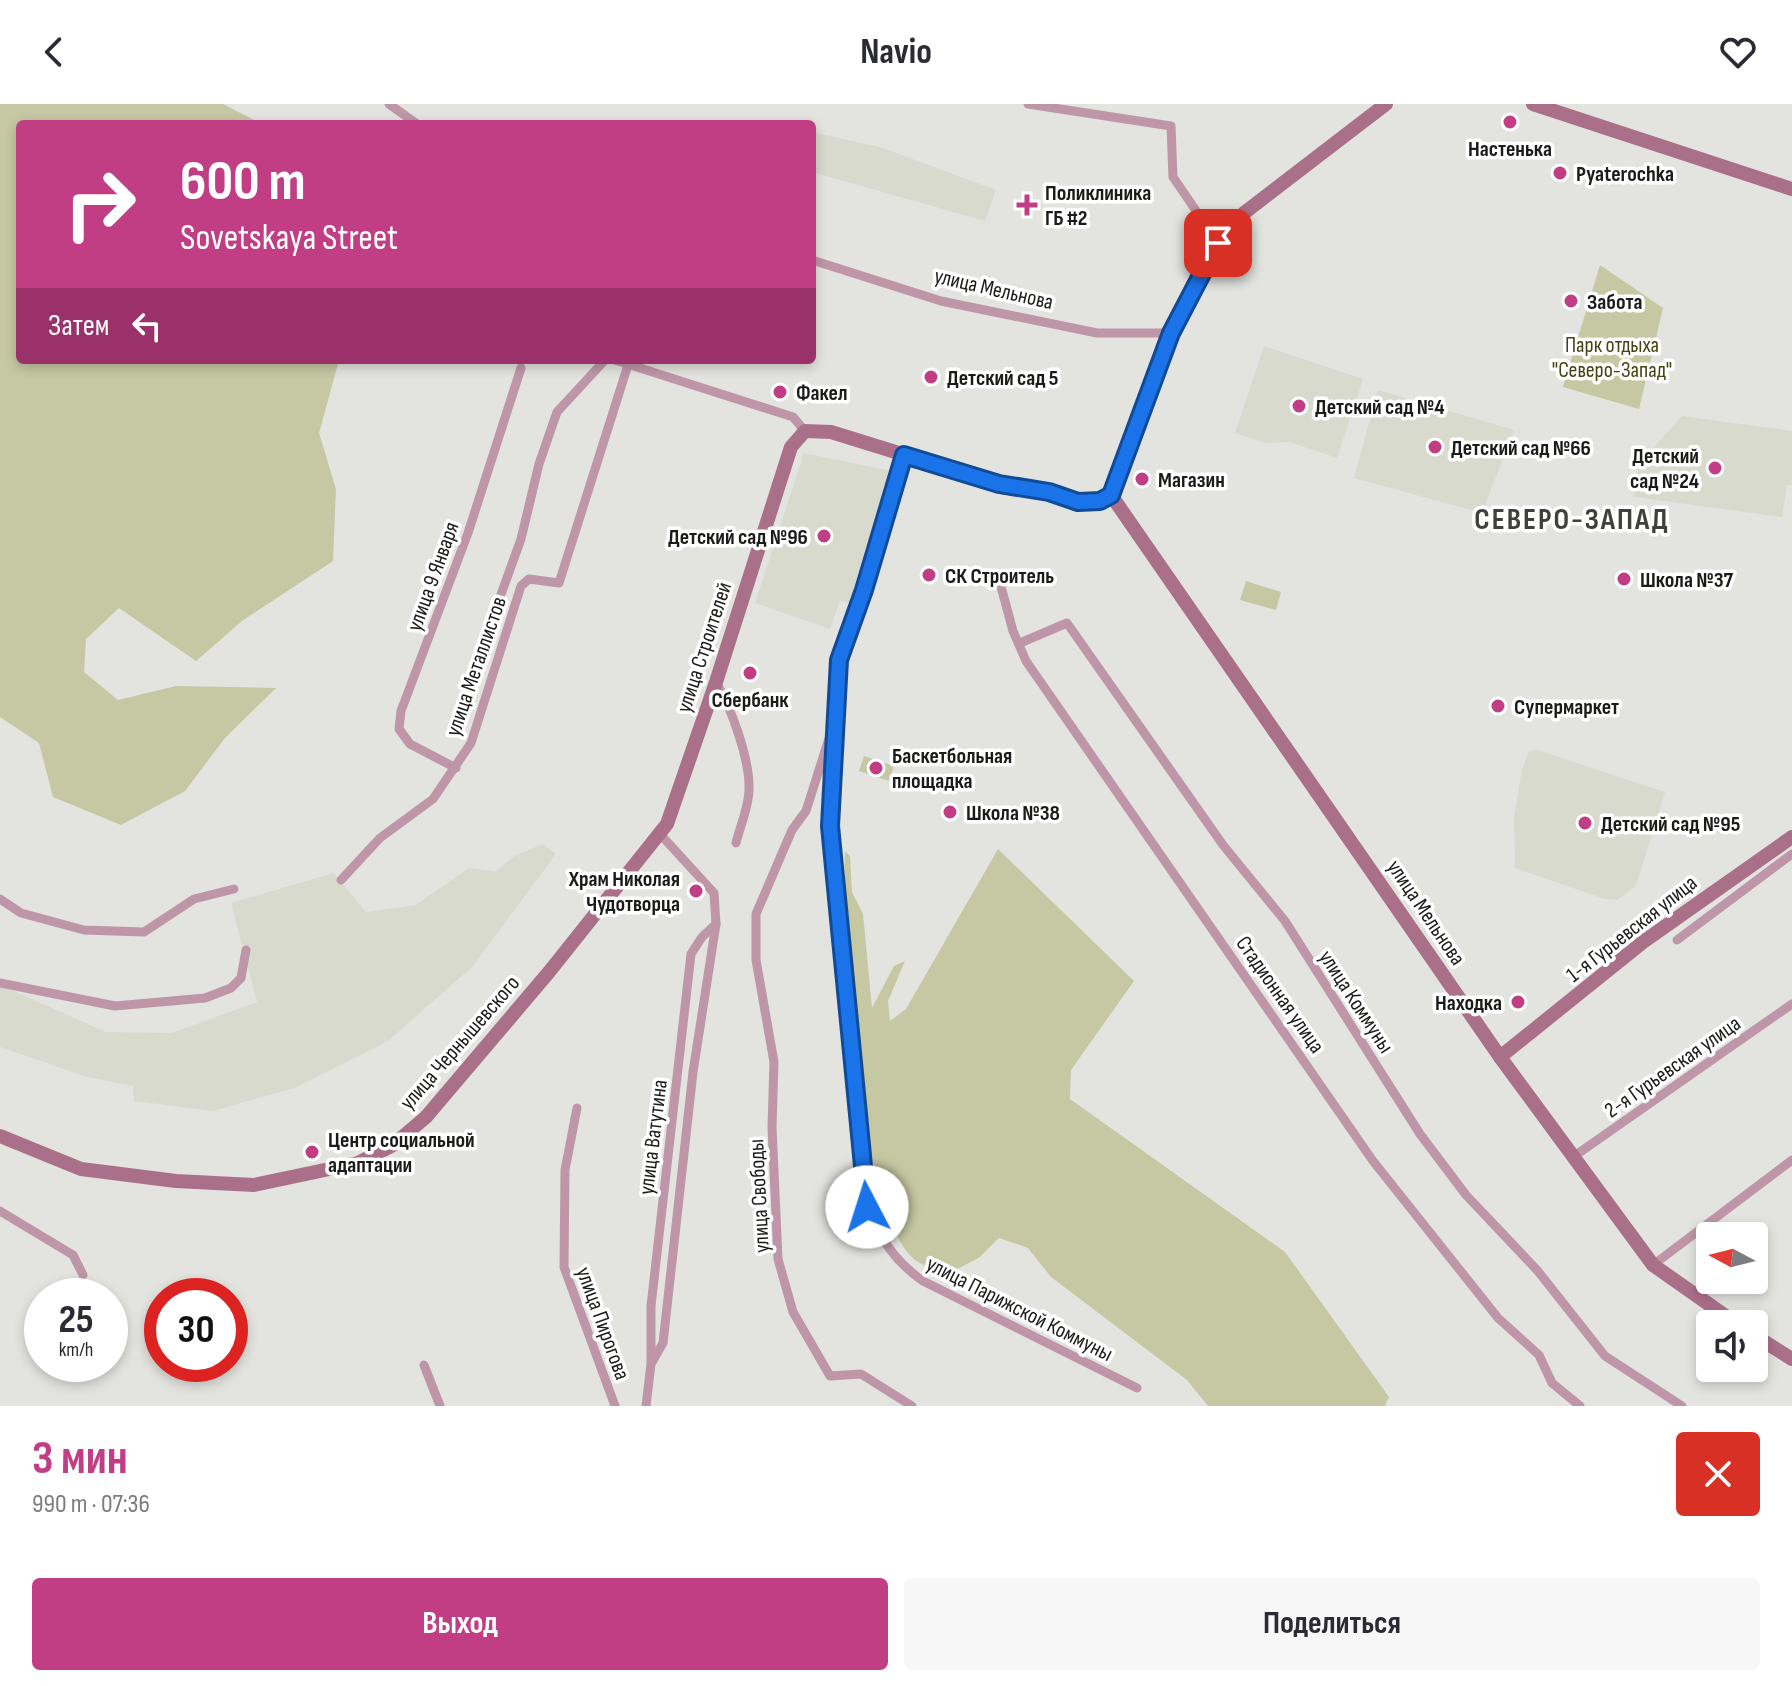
<!DOCTYPE html>
<html lang="ru">
<head>
<meta charset="utf-8">
<style>
	:root { --surface:#fff; --page:#f7f7f7; --text:#2b2b33; --muted:#7c7c81; --accent:#c13e85 }
	body { margin:0; font-family:"Sofia Sans Condensed",sans-serif; background:var(--page); color:var(--text); height:100vh; display:flex; flex-direction:column; font-size:30px; white-space:nowrap }
	* { box-sizing:border-box; margin:0 }
	p { font-size:26px; color:var(--muted) }
	.icon { flex:none; width:44px; height:44px; fill:none; stroke:currentColor; stroke-width:2; stroke-linecap:round; stroke-linejoin:round }
	.map { position:relative; height:1302px; overflow:hidden }
	.details { display:flex; flex-direction:column; background:var(--surface); flex:1 }
	.details>* { flex:none }
	.banner { position:absolute; left:16px; top:16px; width:800px; height:244px; border-radius:8px; box-shadow:0 4px 12px #0003; background:#c13e85; color:#fff; overflow:hidden }
	.needle { width:52px; rotate:277deg }
	.tools { position:absolute; left:1696px; top:1118px; display:grid; gap:16px }
	.tools a { display:grid; place-items:center; width:72px; height:72px; border-radius:8px; background:var(--surface); box-shadow:0 4px 12px #0003; font-size:40px }
	.speed { position:absolute; left:24px; top:1174px; display:flex; gap:16px; font-size:40px; font-weight:700; text-align:center }
	.speed>* { display:grid; place-content:center; width:104px; height:104px; border-radius:50%; background:var(--surface); box-shadow:0 4px 12px #0003; line-height:1 }
	.speed small { font-size:20px; font-weight:400 }
	.speed .limit { border:12px solid #d22; background:#fff; color:#111 }
	.pin { position:absolute; display:grid; place-items:center; width:68px; height:68px; color:#fff; margin:-34px; border-radius:16px; box-shadow:0 4px 12px #0006 }
	.me { position:absolute; width:88px; margin:-44px; rotate:355deg; stroke-linejoin:round; filter:drop-shadow(0 0 6px #0008) }
	.turn { display:flex; align-items:center; gap:28px; height:168px; padding:0 32px; font-size:36px }
	.turn .icon { width:104px; height:104px; stroke-width:2.5 }
	.turn b { display:block; font-size:56px; line-height:68px }
	.then { display:flex; align-items:center; height:76px; padding:0 32px; background:#0003; gap:16px; font-size:30px }
	.round { display:grid; place-items:center; flex:none; width:84px; height:84px; border-radius:8px; background:var(--page) }
	.head { display:flex; align-items:center; justify-content:space-between; height:136px; padding:0 32px }
	h1 { font-size:48px; font-weight:700; line-height:60px; color:var(--accent) }
	.action { display:flex; gap:16px; margin-top:auto; padding:16px 32px }
	.action a { flex:1; height:92px; border-radius:8px; background:var(--accent); color:#fff; font-size:32px; font-weight:700; line-height:92px; text-align:center }
	.action a+a { background:var(--page); color:var(--text) }
	header { display:flex; justify-content:space-between; align-items:center; height:104px; padding:0 32px; background:var(--surface); font-size:36px; font-weight:700 }
	.map>svg:first-child { display:block }
	.built { fill:#d9dace }
	.green { fill:#c5c8a2 }
	.lines { fill:none; stroke-linecap:round; stroke-linejoin:round }
	.street { stroke:#be96a8; stroke-width:9 }
	.secondary { stroke:#aa708a; stroke-width:14 }
	.route-casing { stroke:#114b97; stroke-width:20 }
	.route { stroke:#1a73e8; stroke-width:14 }
	.poi-dot { fill:#c13e85; stroke:#fff; stroke-width:3 }
	.labels { text-anchor:middle; stroke-width:7; stroke-linejoin:round; paint-order:stroke }
	.poi-label { font-size:22px; font-weight:bold; fill:#1b1b1a; stroke:#fff; text-anchor:start }
	.street-label { font-size:22px; fill:#1b1b1a; stroke:#fff }
	.park-label { font-size:22px; fill:#424411; stroke:#fff }
	.district-label { font-size:30px; font-weight:bold; letter-spacing:2px; fill:#40413d; stroke:#fff }
</style>
</head>
<body>
<header><svg class="icon" aria-label="back" viewBox="0 0 24 24"><path d="M15 5l-7 7 7 7"/></svg>Navio<svg class="icon" aria-label="heart" viewBox="0 0 24 24"><path d="M12 20l-8-8c-3-5 5-10 8-4 3-6 11-1 8 4z"/></svg></header>
<div class="map">
<svg width="1792" height="1302" viewBox="0 0 1792 1302">
	<rect width="100%" height="100%" fill="#e3e4df"/>
	<g class="built">
		<path d="M 812,28 L 880,43 L 996,86 L 985,117 L 812,68 Z"/>
		<path d="M 1264,242 L 1363,275 L 1337,354 L 1289,338 L 1265,339 L 1235,329 Z"/>
		<path d="M 1378,286 L 1514,326 L 1482,409 L 1354,374 Z"/>
		<path d="M 1682,312 L 1792,327 L 1792,381 L 1787,381 L 1782,413 L 1634,393 L 1638,361 Z"/>
		<path d="M 804,349 L 891,367 L 850,499 L 840,497 L 830,525 L 755,499 Z"/>
		<path d="M 1535,645 L 1665,688 L 1636,782 L 1617,796 L 1605,795 L 1515,764 L 1514,714 L 1521,670 L 1528,649 Z"/>
		<path d="M 543,740 L 556,750 L 472,863 L 388,937 L 294,984 L 213,1007 L 134,997 L 133,982 L 87,973 L 0,943 L 0,881 L 106,928 L 172,929 L 257,898 L 231,799 L 334,769 L 366,808 L 416,801 L 469,764 L 496,767 L 516,751 Z"/>
	</g>
	<g class="green">
		<path d="M 0,0 L 223,0 L 262,20 L 20,20 L 20,256 L 339,256 L 319,329 L 336,385 L 333,457 L 242,517 L 196,557 L 119,504 L 86,535 L 84,568 L 118,596 L 176,582 L 276,584 L 225,634 L 185,687 L 121,721 L 53,693 L 39,639 L 0,613 Z"/>
		<path d="M 1600,161 L 1663,204 L 1639,305 L 1563,283 Z"/>
		<path d="M 1246,477 L 1281,488 L 1276,506 L 1240,496 Z"/>
		<path d="M 864,652 L 894,662 L 889,677 L 859,667 Z"/>
		<path d="M 998,745 L 1134,877 L 1071,966 L 1070,995 L 1285,1148 L 1389,1293 L 1385,1302 L 1208,1302 L 1187,1276 L 1051,1173 L 1028,1144 L 999,1134 L 980,1153 L 948,1170 C 938,1166 922,1162 914,1155 C 858,1107 842,823 845,747 L 850,752 L 852,788 L 863,810 L 872,904 L 894,862 L 905,857 L 888,897 L 890,917 L 906,905 Z"/>
	</g>
	<g class="lines">
		<g class="street">
			<path d="M 389,0 L 417,20"/>
			<path d="M 1028,0 L 1171,22 L 1173,73 L 1218,139"/>
			<path d="M 812,156 L 941,197 L 1097,229 L 1171,229"/>
			<path d="M 615,256 L 793,313 L 805,327"/>
			<path d="M 904,351 L 864,486 L 839,556 L 830,722 L 867,1103 C 881,1135 894,1157 923,1177 L 1137,1284"/>
			<path d="M 994,470 L 1000,479 L 1013,527 L 1026,557 L 1373,1057 L 1498,1214 L 1539,1251 L 1552,1279 L 1580,1302"/>
			<path d="M 1020,539 L 1067,519 L 1223,741 L 1285,817 L 1420,1030 L 1466,1091 L 1537,1166 L 1605,1252 L 1682,1302"/>
			<path d="M 716,578 C 731,603 750,656 749,685 C 749,703 740,722 736,739"/>
			<path d="M 468,582 L 521,435 L 539,360 L 557,308 L 605,256"/>
			<path d="M 832,625 L 806,707 L 792,726 L 756,810 L 756,856 L 774,958 L 772,1023 L 778,1155 L 793,1208 L 830,1272 L 861,1270 L 912,1302"/>
			<path d="M 456,664 L 410,640 L 399,625 L 401,607 L 468,429 L 521,264"/>
			<path d="M 341,776 L 380,734 L 433,695 L 471,639 L 521,482 L 529,475 L 559,479 L 628,261"/>
			<path d="M 0,795 L 21,809 L 84,826 L 144,828 L 194,795 L 234,785"/>
			<path d="M 1677,836 L 1792,750"/>
			<path d="M 0,879 L 115,902 L 205,894 L 231,884 L 241,874 L 246,846"/>
			<path d="M 577,1004 L 565,1066 L 564,1163 L 615,1302"/>
			<path d="M 1573,1053 L 1792,900"/>
			<path d="M 0,1107 L 73,1151 L 83,1171"/>
			<path d="M 1653,1161 L 1792,1056"/>
			<path d="M 651,1257 L 651,1202 L 691,850 L 702,833 L 716,820"/>
			<path d="M 424,1261 L 440,1302"/>
			<path d="M 646,1302 L 651,1260 L 663,1239 L 693,968 L 716,820 L 714,789 L 660,730"/>
		</g>
		<g class="secondary">
			<path d="M 1533,0 L 1792,85"/>
			<path d="M 1111,391 L 1500,953 L 1653,1161 L 1737,1220"/>
			<path d="M 1111,391 L 1171,229 L 1218,139 L 1244,109 L 1386,0"/>
			<path d="M 1500,953 L 1643,838 L 1792,733"/>
			<path d="M 0,1032 L 81,1065 L 176,1077 L 254,1081 L 358,1059 L 393,1041 L 426,1013 L 549,868 L 667,720 L 716,578 L 791,343 L 805,327 L 831,328 L 999,380 L 1049,388 L 1078,398 L 1100,397 L 1111,391"/>
			<path d="M 1754,1231 L 1792,1255"/>
		</g>
	</g>
	<g class="lines">
		<g class="route-casing">
			<path id="route" d="M 867,1103 L 830,722 L 839,556 L 864,486 L 904,351 L 999,380 L 1049,388 L 1078,398 L 1100,397 L 1111,391 L 1171,229 L 1218,139"/>
		</g>
		<use href="#route" class="route"/>
	</g>
	<g class="poi-dot">
		<circle cx="1510" cy="18" r="8"/>
		<circle cx="1560" cy="69" r="8"/>
		<path d="M1023 89h8v8h8v8h-8v8h-8v-8h-8v-8h8z"/>
		<circle cx="1571" cy="197" r="8"/>
		<circle cx="931" cy="273" r="8"/>
		<circle cx="780" cy="288" r="8"/>
		<circle cx="1299" cy="302" r="8"/>
		<circle cx="1435" cy="343" r="8"/>
		<circle cx="1715" cy="364" r="8"/>
		<circle cx="1142" cy="375" r="8"/>
		<circle cx="824" cy="432" r="8"/>
		<circle cx="929" cy="471" r="8"/>
		<circle cx="1624" cy="475" r="8"/>
		<circle cx="750" cy="569" r="8"/>
		<circle cx="1498" cy="602" r="8"/>
		<circle cx="876" cy="664" r="8"/>
		<circle cx="950" cy="708" r="8"/>
		<circle cx="1585" cy="719" r="8"/>
		<circle cx="696" cy="787" r="8"/>
		<circle cx="1518" cy="898" r="8"/>
		<circle cx="312" cy="1048" r="8"/>
	</g>
	<g class="labels">
		<g class="poi-label">
			<text x="1510" y="52" text-anchor="middle">Настенька</text>
			<text x="1576" y="77">Pyaterochka</text>
			<text x="1045" y="96">Поликлиника<tspan x="1045" dy="25">ГБ #2</tspan></text>
			<text x="1587" y="205">Забота</text>
			<text x="947" y="281">Детский сад 5</text>
			<text x="796" y="296">Факел</text>
			<text x="1315" y="310">Детский сад №4</text>
			<text x="1451" y="351">Детский сад №66</text>
			<text x="1699" y="359" text-anchor="end">Детский<tspan x="1699" dy="25">сад №24</tspan></text>
			<text x="1158" y="383">Магазин</text>
			<text x="808" y="440" text-anchor="end">Детский сад №96</text>
			<text x="945" y="479">СК Строитель</text>
			<text x="1640" y="483">Школа №37</text>
			<text x="750" y="603" text-anchor="middle">Сбербанк</text>
			<text x="1514" y="610">Супермаркет</text>
			<text x="892" y="659">Баскетбольная<tspan x="892" dy="25">площадка</tspan></text>
			<text x="966" y="716">Школа №38</text>
			<text x="1601" y="727">Детский сад №95</text>
			<text x="680" y="782" text-anchor="end">Храм Николая<tspan x="680" dy="25">Чудотворца</tspan></text>
			<text x="1502" y="906" text-anchor="end">Находка</text>
			<text x="328" y="1043">Центр социальной<tspan x="328" dy="25">адаптации</tspan></text>
		</g>
		<g class="street-label">
			<text transform="translate(994 184) rotate(13)" y="8">улица Мельнова</text>
			<text transform="translate(432 472) rotate(-70)" y="8">улица 9 Января</text>
			<text transform="translate(703 543) rotate(-72)" y="8">улица Строителей</text>
			<text transform="translate(475 562) rotate(-71)" y="8">улица Металлистов</text>
			<text transform="translate(1427 808) rotate(56)" y="8">улица Мельнова</text>
			<text transform="translate(1631 824) rotate(-38)" y="8">1-я Гурьевская улица</text>
			<text transform="translate(1281 890) rotate(55)" y="8">Стадионная улица</text>
			<text transform="translate(1357 897) rotate(57)" y="8">улица Коммуны</text>
			<text transform="translate(459 938) rotate(-49)" y="8">улица Чернышевского</text>
			<text transform="translate(1672 962) rotate(-35)" y="8">2-я Гурьевская улица</text>
			<text transform="translate(652 1033) rotate(-83)" y="8">улица Ватутина</text>
			<text transform="translate(758 1092) rotate(-93)" y="8">улица Свободы</text>
			<text transform="translate(1020 1204) rotate(27)" y="8">улица Парижской Коммуны</text>
			<text transform="translate(604 1219) rotate(70)" y="8">улица Пирогова</text>
		</g>
		<g class="park-label">
			<text x="1612" y="248">Парк отдыха<tspan x="1612" dy="25">"Северо-Запад"</tspan></text>
		</g>
		<g class="district-label">
			<text x="1572" y="425">СЕВЕРО-ЗАПАД</text>
		</g>
	</g>
</svg>
<div class="tools">
<a><svg class="needle" viewBox="-14 -14 28 28"><path d="M0-13l5 13h-10z" fill="#e53935"/><path d="M0 13l5-13h-10z" fill="#7c7c81"/></svg></a>
<a><svg class="icon" aria-label="sound" viewBox="0 0 24 24"><path d="M4 9h4l5-4v14l-5-4H4zM17 9q2 3 0 6"/></svg></a>
</div>
<div class="speed"><div>25<small>km/h</small></div><div class="limit">30</div></div>
<div class="pin" style="left:1218px;top:139px;background:#d93025"><svg class="icon" aria-label="arrive" viewBox="0 0 24 24"><path d="M6 21V4h12l-3 4 3 4H6"/></svg></div>
<svg class="me" style="left:867px;top:1103px" viewBox="-20 -20 40 40"><circle r="19" fill="#fff"/><path d="M0-13L10 11 0 6-10 11z" fill="#1a73e8"/></svg>
<div class="banner">
<div class="turn"><svg class="icon" aria-label="right" viewBox="0 0 24 24"><path d="M7 20v-9h11M14 6l5 5-5 5"/></svg><div><b>600 m</b>Sovetskaya Street</div></div>
<div class="then">Затем<svg class="icon" aria-label="left" viewBox="0 0 24 24"><path d="M17 20v-9H6M10 6l-5 5 5 5"/></svg></div>
</div>
</div>
<section class="details">
<div class="head"><div><h1>3 мин</h1><p>990 m · 07:36</p></div><a class="round" style="background:#d93025;color:#fff"><svg class="icon" aria-label="close" viewBox="0 0 24 24"><path d="M6 6l12 12M18 6L6 18"/></svg></a></div>
<div class="action"><a>Выход</a><a>Поделиться</a></div>
</section>
</body>
</html>
